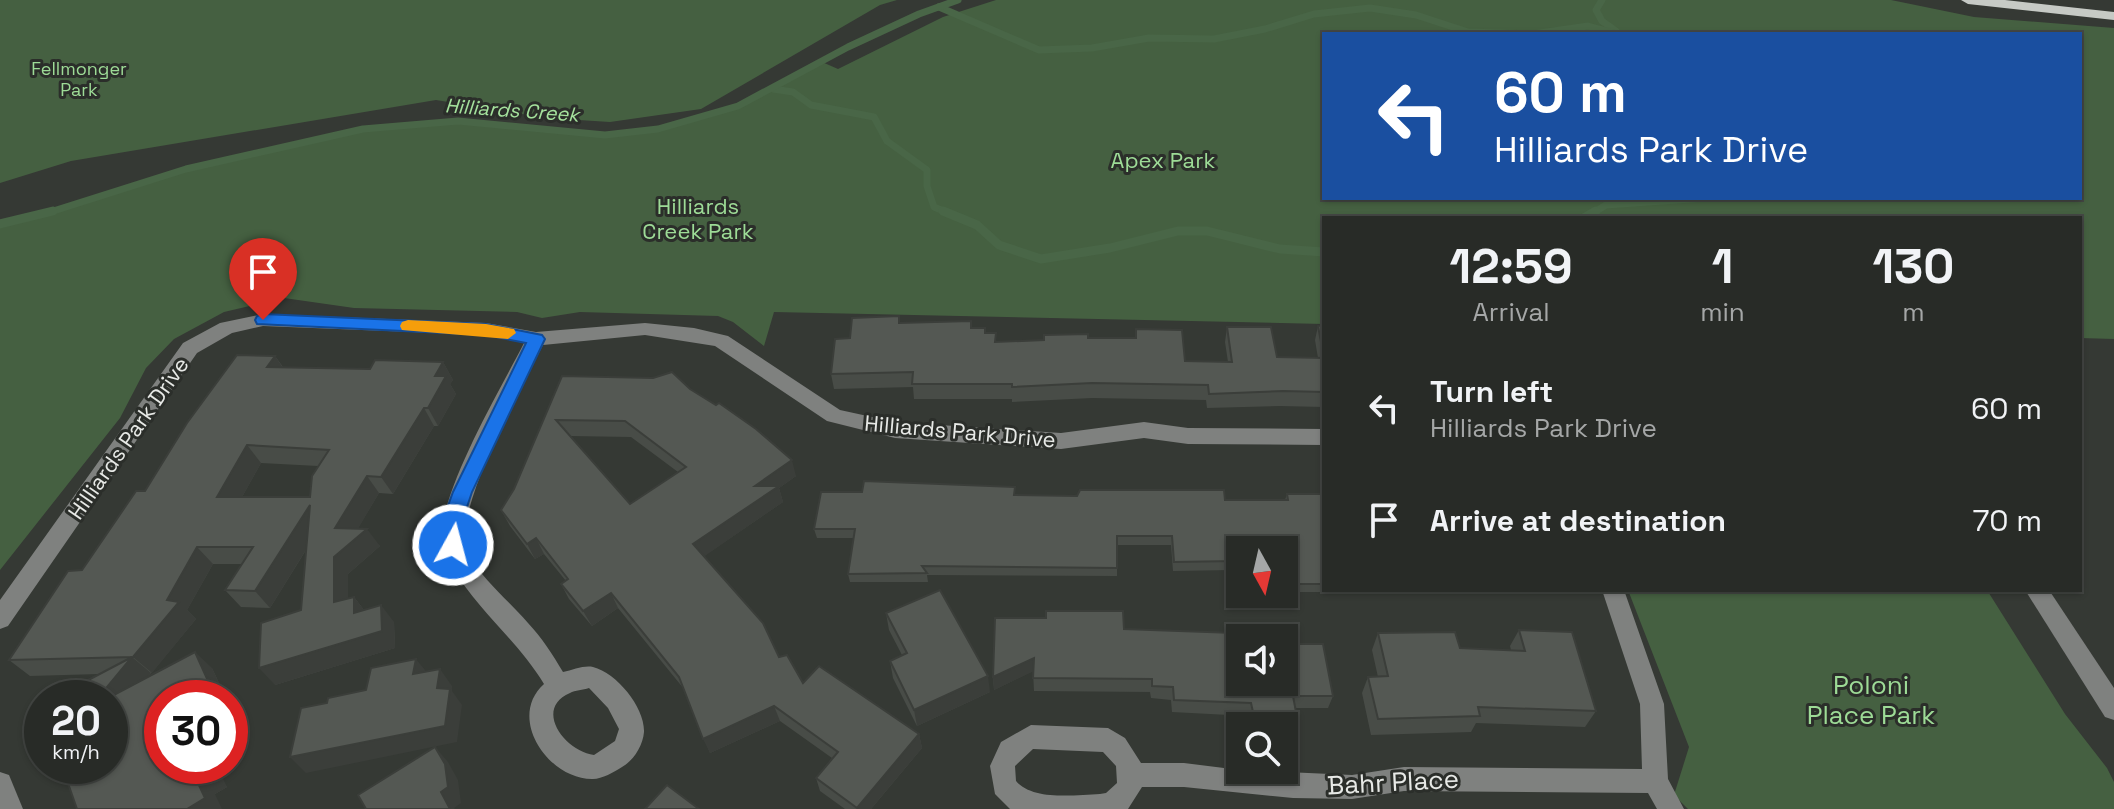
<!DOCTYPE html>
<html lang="en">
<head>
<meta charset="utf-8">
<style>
	:root { --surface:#282b27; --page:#343733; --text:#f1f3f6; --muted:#a5a7a7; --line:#444744 }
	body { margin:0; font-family:"Space Grotesk",sans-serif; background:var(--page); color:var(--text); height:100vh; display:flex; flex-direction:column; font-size:30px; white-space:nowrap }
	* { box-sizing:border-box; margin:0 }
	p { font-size:26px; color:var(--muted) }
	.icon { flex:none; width:44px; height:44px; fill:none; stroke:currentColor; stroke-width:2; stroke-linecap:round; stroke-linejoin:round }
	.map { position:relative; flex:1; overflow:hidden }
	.sheet { position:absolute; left:1322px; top:216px; width:760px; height:376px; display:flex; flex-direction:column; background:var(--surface); border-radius:0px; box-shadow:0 2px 6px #0004,0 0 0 2px var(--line) }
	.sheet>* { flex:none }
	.guide { position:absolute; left:1322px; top:32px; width:760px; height:168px; border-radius:0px; box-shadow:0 2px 6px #0004,0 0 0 2px var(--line); background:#1a4fa0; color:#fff; overflow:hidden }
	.needle { width:52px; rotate:172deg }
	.buttons { position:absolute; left:1226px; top:536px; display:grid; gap:16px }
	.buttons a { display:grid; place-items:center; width:72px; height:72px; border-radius:0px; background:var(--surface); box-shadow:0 2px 6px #0004,0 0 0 2px var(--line); font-size:40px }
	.speed { position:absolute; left:24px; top:680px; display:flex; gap:16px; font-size:40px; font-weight:700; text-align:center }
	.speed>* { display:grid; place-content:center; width:104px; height:104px; border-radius:50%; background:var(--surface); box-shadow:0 2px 6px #0004,0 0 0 2px var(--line); line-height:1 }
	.speed small { font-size:20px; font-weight:400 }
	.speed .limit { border:12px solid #d22; background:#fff; color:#111 }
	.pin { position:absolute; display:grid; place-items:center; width:68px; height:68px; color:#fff; margin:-82px -34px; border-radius:50% 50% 50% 0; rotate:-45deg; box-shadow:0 0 8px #0007 }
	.pin .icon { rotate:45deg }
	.me { position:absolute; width:88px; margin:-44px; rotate:7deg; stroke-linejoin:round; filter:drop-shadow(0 0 6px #0008) }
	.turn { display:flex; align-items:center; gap:28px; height:168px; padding:0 40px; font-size:36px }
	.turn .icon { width:104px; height:104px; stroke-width:2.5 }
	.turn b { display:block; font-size:56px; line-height:68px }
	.eta { display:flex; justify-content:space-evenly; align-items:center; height:136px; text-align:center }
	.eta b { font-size:48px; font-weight:800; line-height:56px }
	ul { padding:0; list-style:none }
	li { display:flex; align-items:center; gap:24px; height:112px; padding:0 40px }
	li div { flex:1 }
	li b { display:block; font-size:30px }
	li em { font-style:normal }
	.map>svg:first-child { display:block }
	.green { fill:#456041; fill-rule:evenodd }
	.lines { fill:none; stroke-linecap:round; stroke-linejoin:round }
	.stream-far1 { stroke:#496647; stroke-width:7 }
	.stream { stroke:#496647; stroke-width:9 }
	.minor { fill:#7f817f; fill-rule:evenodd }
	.major { fill:#c6cac5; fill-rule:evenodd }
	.wall { fill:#484c47; fill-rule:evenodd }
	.shaded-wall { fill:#3b3e3a }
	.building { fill:#545853; stroke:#3b3e3a; stroke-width:2; fill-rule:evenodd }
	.route { fill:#1a73e8; stroke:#114b97; stroke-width:2 }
	.slow { fill:#f59e0b }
	.labels { text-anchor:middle; stroke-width:6; stroke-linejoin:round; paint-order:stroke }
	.far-park-label { font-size:18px; fill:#9ddb96; stroke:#2b2e2a }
	.far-water-label { font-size:20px; font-style:italic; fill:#a5e29d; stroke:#2b2e2a }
	.park-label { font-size:22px; fill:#9ddb96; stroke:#2b2e2a }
	.street-label { font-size:22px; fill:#e7e9e6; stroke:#2b2e2a }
	.near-park-label { font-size:26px; fill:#9ddb96; stroke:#2b2e2a }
	.near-street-label { font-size:26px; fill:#e7e9e6; stroke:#2b2e2a }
</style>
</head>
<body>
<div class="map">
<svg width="2114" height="809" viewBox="0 0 2114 809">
	<rect width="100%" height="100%" fill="#353934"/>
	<g class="green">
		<path d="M 0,0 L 897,0 L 880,5 L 701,109 L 610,122 L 547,118 L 436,100 L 71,161 L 0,183 Z"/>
		<path d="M 996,0 L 1891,0 L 1974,17 L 2114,28 L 2114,339 L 2080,338 L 2080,218 L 1324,218 L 1324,324 L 774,312 L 764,346 L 733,322 L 718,316 L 580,312 L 542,318 L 517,312 L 354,308 L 284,298 L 224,312 L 174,339 L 146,368 L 120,418 L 0,570 L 0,224 L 37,216 L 186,169 L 363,129 L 458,121 L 605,135 L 658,129 L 738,106 L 822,62 L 838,69 L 943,17 ZM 1324,34 L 2080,34 L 2080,198 L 1324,198 Z"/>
		<path d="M 1628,590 L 1987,590 L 2065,714 L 2107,768 L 2114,782 L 2114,809 L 1688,809 L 1674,795 L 1689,747 Z"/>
	</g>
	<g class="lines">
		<g class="stream-far1">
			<path d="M 1602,0 L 1596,10 L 1602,21 L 1616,31"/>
			<path d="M 939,7 L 1039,50 L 1092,48 L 1149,38 L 1214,39 L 1265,29 L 1314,14 L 1370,8 L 1416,15 L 1468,32 L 1533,34 L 1588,26 L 1617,34"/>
			<path d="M 773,89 L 793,92 L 811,105 L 874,117 L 887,141 L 927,170 L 927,186 L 934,207 L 948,213"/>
			<path d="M 47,213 L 186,169 L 363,129 L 458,121 L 605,135 L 658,129 L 738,106 L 848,47 L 919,14 L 958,0"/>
			<path d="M 1593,213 L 1606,205 L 1706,198"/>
		</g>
		<g class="stream">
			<path d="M 943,211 L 977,225 L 999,245 L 1041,259 L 1110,248 L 1178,231 L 1207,231 L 1280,249 L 1324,252"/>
			<path d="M 1584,218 L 1596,211"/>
			<path d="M 0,224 L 53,211"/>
		</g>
		<g class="minor">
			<path d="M 263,314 L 486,323 L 536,332 L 645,323 L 694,328 L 728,336 L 840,410 L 895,422 L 1061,433 L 1144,422 L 1188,428 L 1324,429 L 1324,445 L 1188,444 L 1144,438 L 1061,449 L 895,438 L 827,421 L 715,346 L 645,335 L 543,345 C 524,382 448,518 468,554 C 483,580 508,600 528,623 C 542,638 553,655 563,672 C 573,670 584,665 593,667 C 617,673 645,708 644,732 C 643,746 633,761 622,767 C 614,772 602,779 593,779 C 549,780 506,718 544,684 C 518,641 478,611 453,568 C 447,557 442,547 442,534 C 443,486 501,388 524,343 L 486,335 L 263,326 L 232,333 L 197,353 L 8,626 L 0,629 L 0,600 L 183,343 L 220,323 ZM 589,688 L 608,708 L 619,729 L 615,741 L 594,755 C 565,751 533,709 570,693 C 575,690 583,690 589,688 Z"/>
			<path d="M 1602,590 L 1624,590 L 1664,704 L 1668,779 L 1684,809 L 1657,809 L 1648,793 L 1404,791 L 1352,799 L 1293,798 L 1184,787 L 1142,787 L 1128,809 L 1010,809 L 995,794 L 990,766 L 1001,742 L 1031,725 L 1108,728 L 1125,738 L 1141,763 L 1184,763 L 1240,770 L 1352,775 L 1404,767 L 1642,769 L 1640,704 ZM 1033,749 L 1103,752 L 1116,766 L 1117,783 L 1106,793 L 1100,794 C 1075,795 1033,801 1016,781 L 1015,766 Z"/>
			<path d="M 2025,590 L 2049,590 L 2114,688 L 2114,720 L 2105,717 Z"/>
			<path d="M 0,772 L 9,775 L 23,809 L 0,809 Z"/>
		</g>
		<path class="major" d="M 1961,0 L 2005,0 L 2114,12 L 2114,20 L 1968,4 Z"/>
	</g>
	<g class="wall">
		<path d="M 899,316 L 900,323 L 972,328 L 986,333 L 996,333 L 996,342 L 1088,338 L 1135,338 L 1136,329 L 1185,361 L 1228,362 L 1225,342 L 1227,327 L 1277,357 L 1318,358 L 1315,340 L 1318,326 L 1324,325 L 1324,407 L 1280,406 L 1207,408 L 1206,400 L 1092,398 L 1012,402 L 1012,399 L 914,399 L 913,387 L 834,389 L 831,374 L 850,338 Z"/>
		<path d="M 275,356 L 283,367 L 370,369 L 443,362 L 453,380 L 450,384 L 456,394 L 438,426 L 434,426 L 393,494 L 379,493 L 358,528 L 380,546 L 348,574 L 348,599 L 354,597 L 364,610 L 394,622 L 395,648 L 275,685 L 301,610 L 306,550 L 270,608 L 241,607 L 225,590 L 242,564 L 213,564 L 187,610 L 196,619 L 148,677 L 212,668 L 226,698 L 162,698 L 227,787 L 215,794 L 99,674 L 30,676 L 9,660 L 82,570 L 145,491 ZM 261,463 L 318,466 L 310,497 L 242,497 Z"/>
		<path d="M 562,376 L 690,389 L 796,476 L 779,488 L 783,502 L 704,556 L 779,657 L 803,683 L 919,734 L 922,748 L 871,809 L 845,809 L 820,791 L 816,778 L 832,758 L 780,721 L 710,753 L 684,689 L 618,608 L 592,626 L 569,599 L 561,584 L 566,581 L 544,554 L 535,559 L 510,526 L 501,510 L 514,489 ZM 570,436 L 631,437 L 678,472 L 630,504 Z"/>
		<path d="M 1015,487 L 1015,495 L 1225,500 L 1285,500 L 1287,494 L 1324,494 L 1324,590 L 1343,590 L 1342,592 L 1286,592 L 1284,579 L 1284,550 L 1280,550 L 1279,545 L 1231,544 L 1234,561 L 1232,570 L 1173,571 L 1171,545 L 1117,545 L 1117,576 L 927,575 L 928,582 L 850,582 L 848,574 L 854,538 L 817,538 L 814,529 L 862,492 Z"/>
		<path d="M 886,613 L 990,692 L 917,726 L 893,678 L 890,661 L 902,655 L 889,630 Z"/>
		<path d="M 1124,629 L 1236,645 L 1333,696 L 1328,708 L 1295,708 L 1296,712 L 1292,725 L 1249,725 L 1248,716 L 1172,712 L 1171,700 L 1151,698 L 1150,692 L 1034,691 L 1033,671 L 994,690 L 993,677 Z"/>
		<path d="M 1519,630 L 1596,711 L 1585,727 L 1476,723 L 1471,732 L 1371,735 L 1362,693 L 1368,677 L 1378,677 L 1372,650 L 1378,633 L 1460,648 L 1511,650 L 1510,646 Z"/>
	</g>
	<g class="shaded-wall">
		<path d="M 275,356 L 287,374 L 267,367 Z"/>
		<path d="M 443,362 L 453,380 L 450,384 L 456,394 L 438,426 L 428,408 L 435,376 Z"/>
		<path d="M 424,408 L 434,426 L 393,494 L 381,477 Z"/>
		<path d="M 247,445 L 261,463 L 232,515 L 217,497 Z"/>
		<path d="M 792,460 L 796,476 L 779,488 L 783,502 L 699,560 L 693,544 L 755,486 Z"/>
		<path d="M 367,476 L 379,493 L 349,544 L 367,529 L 380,546 L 348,574 L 348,620 L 334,602 L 335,528 Z"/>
		<path d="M 310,505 L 323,522 L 270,608 L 255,591 Z"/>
		<path d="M 536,538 L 544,554 L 535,559 L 527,544 Z"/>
		<path d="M 197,547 L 213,564 L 187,610 L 196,619 L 152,673 L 133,657 Z"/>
		<path d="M 611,593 L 618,608 L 592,626 L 583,611 Z"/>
		<path d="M 354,597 L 367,614 L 354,613 Z"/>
		<path d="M 381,605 L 394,622 L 395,648 L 275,685 L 259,668 Z"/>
		<path d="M 195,652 L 212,668 L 226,698 L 203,698 Z"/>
		<path d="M 132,657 L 151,673 L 110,723 L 110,698 L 98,698 Z"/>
		<path d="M 1034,658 L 1034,671 L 994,690 L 993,677 Z"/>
		<path d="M 416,659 L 429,675 L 413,674 Z"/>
		<path d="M 440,669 L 452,686 L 452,691 L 462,705 L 457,742 L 306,773 L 290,757 L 437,688 Z"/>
		<path d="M 988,676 L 990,692 L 917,726 L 914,710 Z"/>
		<path d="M 774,706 L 780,721 L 710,753 L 703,739 Z"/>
		<path d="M 919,734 L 922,748 L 871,809 L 857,809 L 857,808 Z"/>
		<path d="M 435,747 L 448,762 L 458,780 L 461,803 L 454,808 L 455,809 L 450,809 L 441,792 Z"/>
		<path d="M 206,766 L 217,766 L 227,787 L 215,794 L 222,809 L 187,809 L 196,779 Z"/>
	</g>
	<g class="building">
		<path d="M 899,316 L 899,323 L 971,321 L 971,328 L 985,328 L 985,333 L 996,333 L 995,342 L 1044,340 L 1044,335 L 1088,334 L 1088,338 L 1136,338 L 1136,329 L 1182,330 L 1185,361 L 1232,362 L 1227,327 L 1271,327 L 1277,357 L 1324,358 L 1318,326 L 1324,325 L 1324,392 L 1283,391 L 1209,394 L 1208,385 L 1092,383 L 1012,387 L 1012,384 L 912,384 L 913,372 L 831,374 L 835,339 L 850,338 L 852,318 Z"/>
		<path d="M 237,355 L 275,356 L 267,367 L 370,369 L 375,360 L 443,362 L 435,376 L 446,376 L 428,408 L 424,408 L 381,477 L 367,476 L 335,528 L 367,529 L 334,557 L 334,602 L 354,597 L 354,613 L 381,605 L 382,631 L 259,668 L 261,623 L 301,610 L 310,505 L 255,591 L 225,590 L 253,547 L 197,547 L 167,600 L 179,602 L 133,657 L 9,660 L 68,571 L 82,570 L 136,491 L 145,491 L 187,423 ZM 247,445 L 329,450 L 312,476 L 310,497 L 217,497 Z"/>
		<path d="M 672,372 L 690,389 L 716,405 L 719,403 L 756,429 L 792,460 L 755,486 L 779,486 L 693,544 L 763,623 L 779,657 L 787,655 L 803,683 L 819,666 L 919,734 L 857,808 L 816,778 L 838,752 L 774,706 L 703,739 L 679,677 L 611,593 L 583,611 L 561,584 L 568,579 L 536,538 L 527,544 L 501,510 L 514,489 L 562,376 L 653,378 ZM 556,420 L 625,421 L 686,467 L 630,504 Z"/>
		<path d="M 864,481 L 1015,487 L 1014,495 L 1077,496 L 1080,490 L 1224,490 L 1225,500 L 1288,500 L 1287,494 L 1324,494 L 1324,584 L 1288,584 L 1281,536 L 1230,535 L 1234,561 L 1174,562 L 1172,536 L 1117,536 L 1117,568 L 922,566 L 927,573 L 848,574 L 855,529 L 814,529 L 821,492 L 862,492 Z"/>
		<path d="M 940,590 L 988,676 L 914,710 L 890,661 L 907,653 L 886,613 Z"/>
		<path d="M 1046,611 L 1123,611 L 1124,629 L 1235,633 L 1236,645 L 1240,645 L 1240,682 L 1284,682 L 1284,644 L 1323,644 L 1333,696 L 1293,696 L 1296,712 L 1253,712 L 1251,703 L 1174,700 L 1173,687 L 1152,686 L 1152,679 L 1033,678 L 1034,658 L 993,677 L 995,618 L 1046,618 Z"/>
		<path d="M 1519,630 L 1572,632 L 1596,711 L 1478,707 L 1480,716 L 1378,719 L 1368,677 L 1388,676 L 1378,633 L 1455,632 L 1460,648 L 1525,651 Z"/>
		<path d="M 195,652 L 213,692 L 203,698 L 162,698 L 162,766 L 206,766 L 208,772 L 196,779 L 205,798 L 187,809 L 77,809 L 62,766 L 110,766 L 110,698 L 108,698 Z"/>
		<path d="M 132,657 L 98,698 L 54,698 Z"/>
		<path d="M 416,659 L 413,674 L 440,669 L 437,688 L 450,689 L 445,726 L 290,757 L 301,708 L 327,703 L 328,698 L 366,690 L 371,668 Z"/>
		<path d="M 435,747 L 445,764 L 448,787 L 441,792 L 450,809 L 366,809 L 358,795 Z"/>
		<path d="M 667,785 L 699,809 L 645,809 Z"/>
	</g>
	<path class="route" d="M 263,314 L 486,324 L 542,335 L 545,339 L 472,492 L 462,522 L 463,545 L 460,550 L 453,553 L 446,550 L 442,522 L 453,492 L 526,343 L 486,335 L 257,324 L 255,320 L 257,316 Z"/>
	<path class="slow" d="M 408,320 L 486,324 L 514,329 L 516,333 L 508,339 L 402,330 L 400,326 L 402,322 Z"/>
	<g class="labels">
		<g class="far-park-label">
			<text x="79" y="75">Fellmonger<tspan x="79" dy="21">Park</tspan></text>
		</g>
		<g class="far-water-label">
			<text transform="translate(512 110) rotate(4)" y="7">Hilliards Creek</text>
		</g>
		<g class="park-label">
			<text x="1163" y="168">Apex Park</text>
			<text x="698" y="214">Hilliards<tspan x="698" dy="25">Creek Park</tspan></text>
		</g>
		<g class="street-label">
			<text transform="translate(960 431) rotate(5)" y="8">Hilliards Park Drive</text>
			<text transform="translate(128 438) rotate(-55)" y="8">Hilliards Park Drive</text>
		</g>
		<g class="near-park-label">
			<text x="1871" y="694">Poloni<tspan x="1871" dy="30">Place Park</tspan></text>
		</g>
		<g class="near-street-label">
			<text transform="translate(1393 782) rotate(-3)" y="9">Bahr Place</text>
		</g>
	</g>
</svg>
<div class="buttons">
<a><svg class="needle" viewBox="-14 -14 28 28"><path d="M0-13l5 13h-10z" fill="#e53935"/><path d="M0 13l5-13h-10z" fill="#a5a7a7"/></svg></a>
<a><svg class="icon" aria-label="sound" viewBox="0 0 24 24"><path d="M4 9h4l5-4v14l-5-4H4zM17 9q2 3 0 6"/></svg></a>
<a><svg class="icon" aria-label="search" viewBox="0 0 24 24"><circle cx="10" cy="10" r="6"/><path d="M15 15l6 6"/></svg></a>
</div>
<div class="speed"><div>20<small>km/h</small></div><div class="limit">30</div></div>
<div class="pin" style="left:263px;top:320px;background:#d93025"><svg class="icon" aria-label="arrive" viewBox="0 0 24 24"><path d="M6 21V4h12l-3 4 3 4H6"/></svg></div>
<svg class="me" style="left:453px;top:545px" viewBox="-20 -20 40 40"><circle r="17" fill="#1a73e8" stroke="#fff" stroke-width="3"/><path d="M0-11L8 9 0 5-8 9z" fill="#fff"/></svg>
<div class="guide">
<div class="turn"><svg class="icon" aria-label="left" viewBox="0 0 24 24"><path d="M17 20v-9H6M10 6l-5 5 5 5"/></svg><div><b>60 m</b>Hilliards Park Drive</div></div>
</div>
<section class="sheet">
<div class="eta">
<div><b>12:59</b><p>Arrival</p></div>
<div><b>1</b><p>min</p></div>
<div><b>130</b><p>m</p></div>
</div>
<ul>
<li><svg class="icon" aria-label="left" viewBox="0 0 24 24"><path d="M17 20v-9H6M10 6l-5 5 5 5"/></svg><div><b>Turn left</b><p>Hilliards Park Drive</p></div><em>60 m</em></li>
<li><svg class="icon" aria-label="arrive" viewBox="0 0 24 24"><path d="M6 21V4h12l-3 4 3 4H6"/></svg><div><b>Arrive at destination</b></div><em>70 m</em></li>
</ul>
</section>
</div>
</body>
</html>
